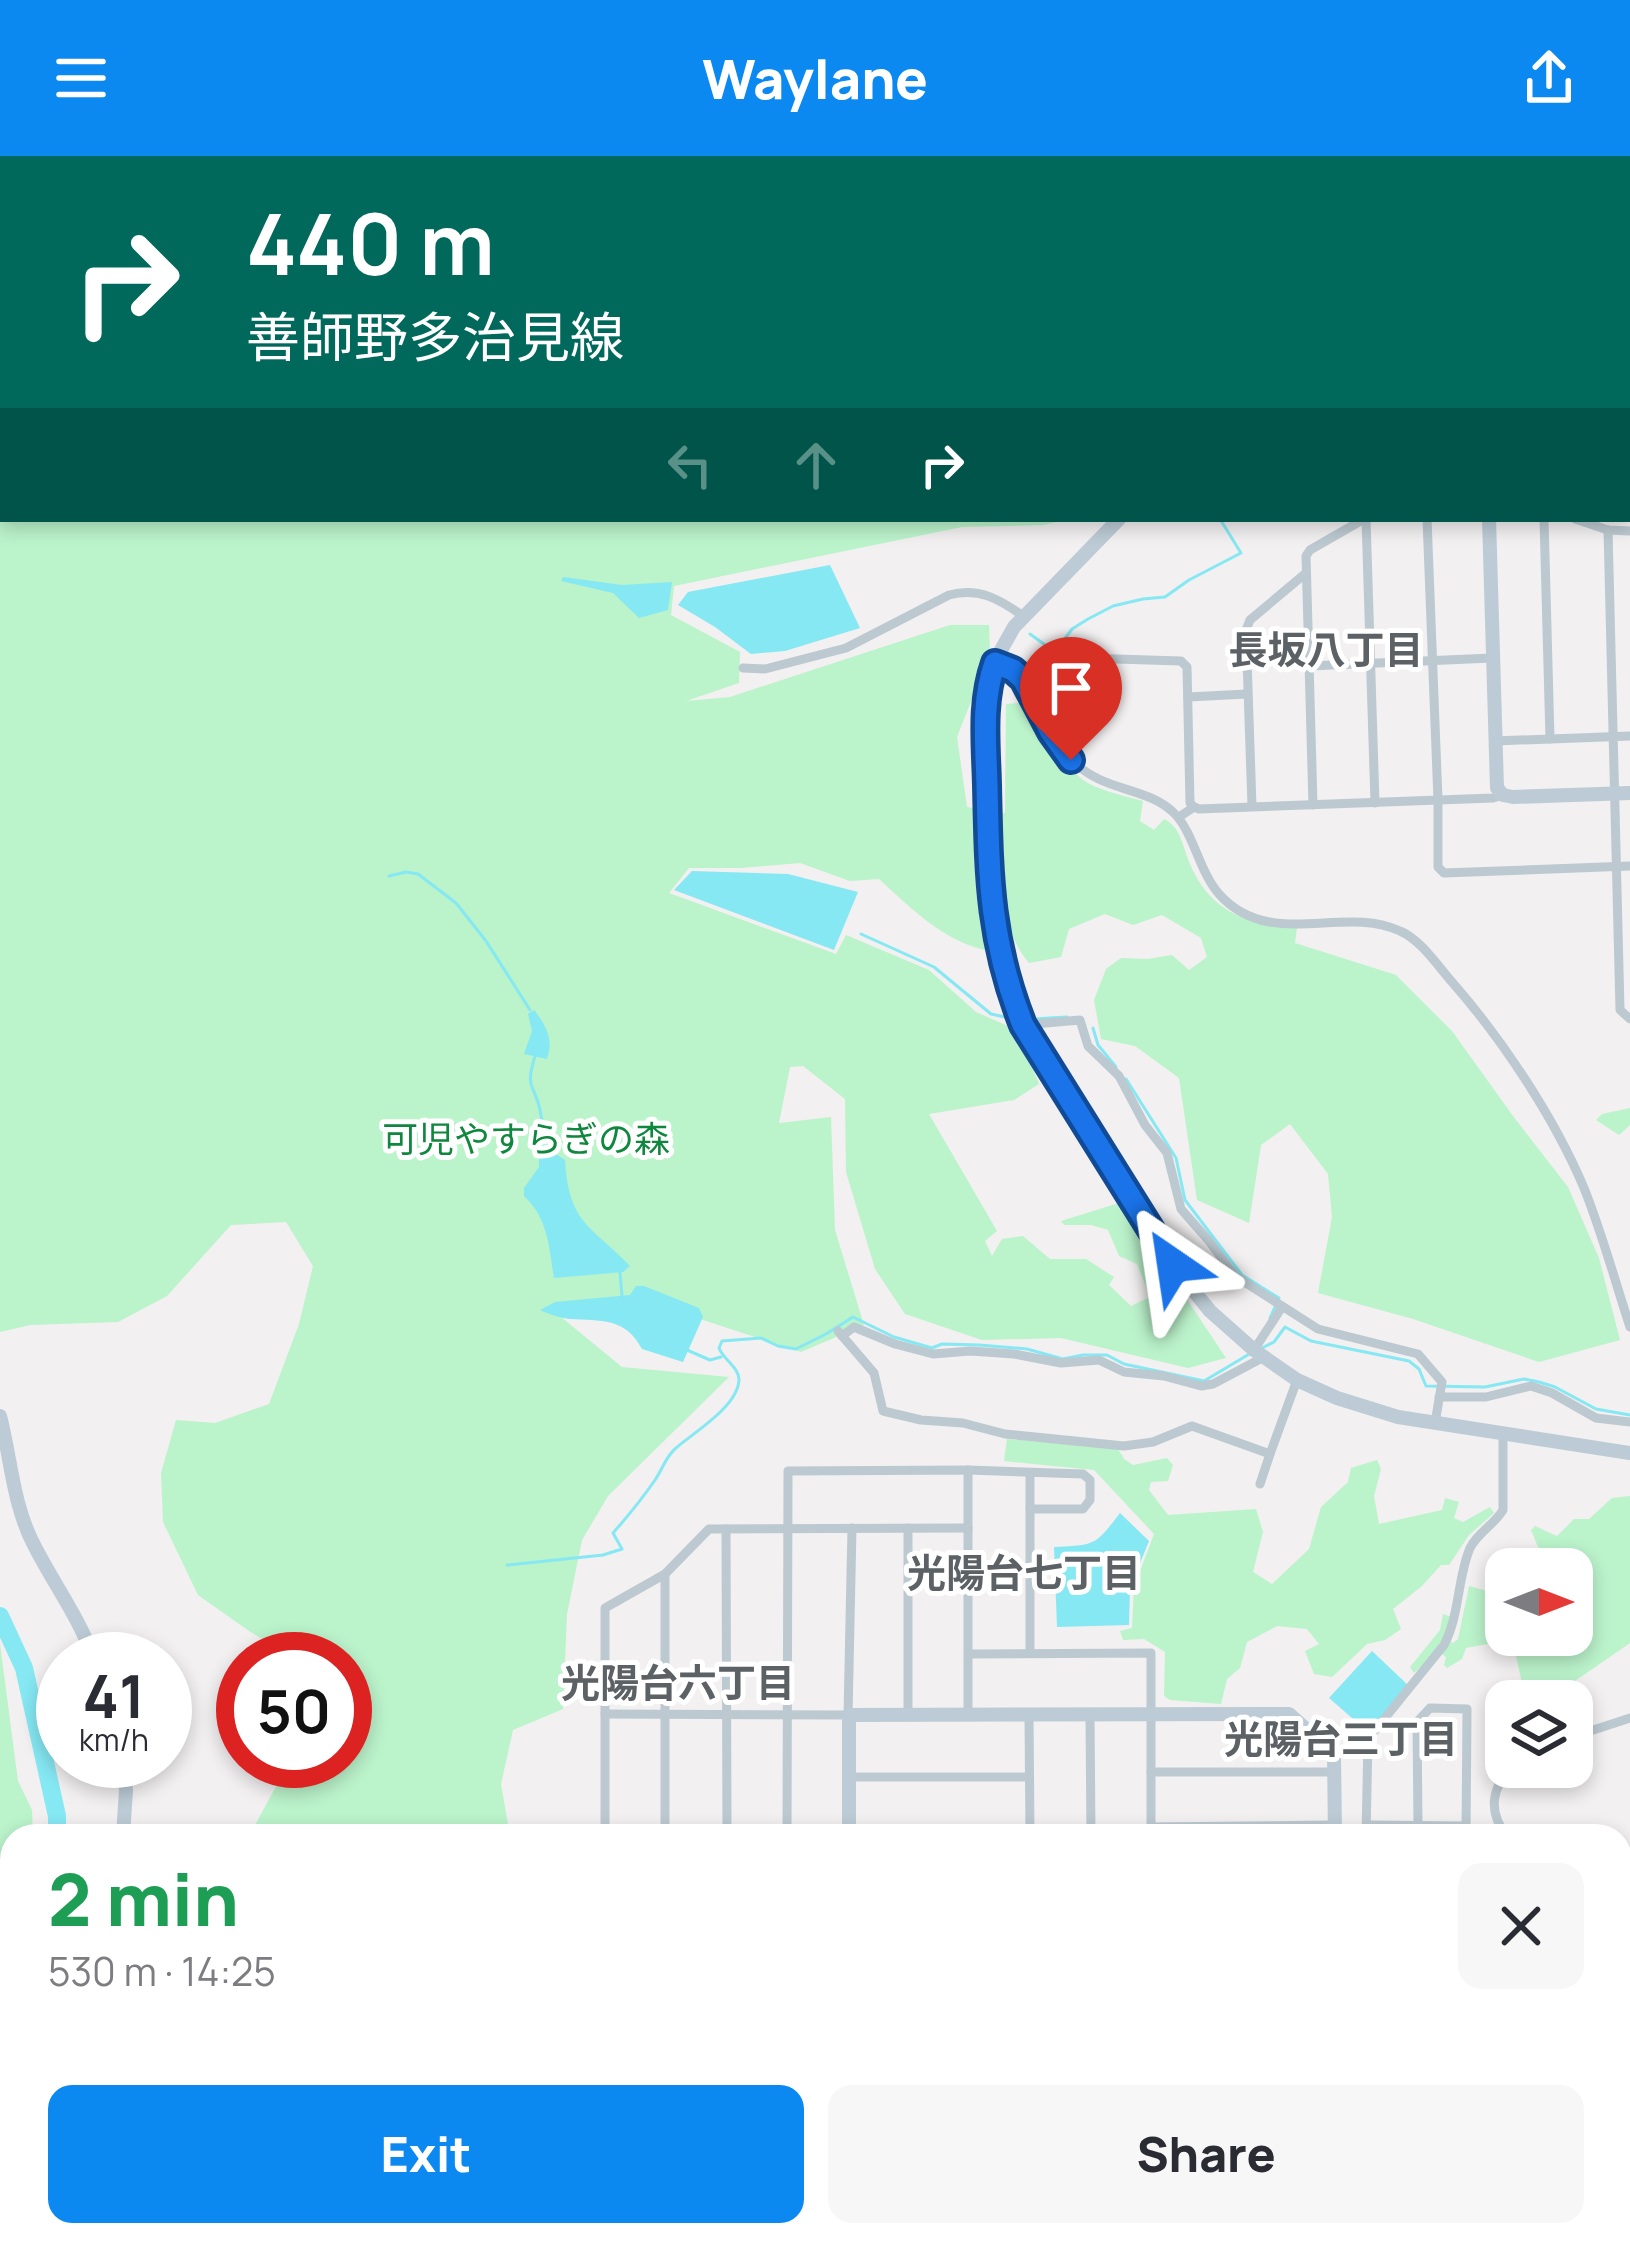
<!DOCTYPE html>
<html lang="en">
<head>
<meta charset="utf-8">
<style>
	:root { --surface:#fff; --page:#f7f7f7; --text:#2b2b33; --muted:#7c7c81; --accent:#0b89f1 }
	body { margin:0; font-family:Manrope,"Noto Sans JP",sans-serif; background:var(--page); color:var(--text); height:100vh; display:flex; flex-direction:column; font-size:45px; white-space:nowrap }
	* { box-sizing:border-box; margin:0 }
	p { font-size:39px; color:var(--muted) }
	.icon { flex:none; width:66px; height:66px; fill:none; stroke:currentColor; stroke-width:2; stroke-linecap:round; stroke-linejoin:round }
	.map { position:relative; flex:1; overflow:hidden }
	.panel { position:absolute; left:0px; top:1668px; width:1632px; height:423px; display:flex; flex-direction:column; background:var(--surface); border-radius:36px 36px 0 0; box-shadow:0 6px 18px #0003 }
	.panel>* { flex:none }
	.banner { position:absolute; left:0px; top:0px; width:1632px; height:366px; box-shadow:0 6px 18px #0003; background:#00695c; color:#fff; overflow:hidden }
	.needle { width:78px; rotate:90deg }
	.fabs { position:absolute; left:1485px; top:1392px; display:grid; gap:24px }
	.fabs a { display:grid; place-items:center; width:108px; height:108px; border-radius:24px; background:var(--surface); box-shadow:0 6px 18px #0003; font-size:60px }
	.speed { position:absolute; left:36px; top:1476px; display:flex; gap:24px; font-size:60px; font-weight:700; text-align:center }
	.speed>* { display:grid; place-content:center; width:156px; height:156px; border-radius:50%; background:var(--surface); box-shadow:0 6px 18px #0003; line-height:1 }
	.speed small { font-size:30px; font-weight:400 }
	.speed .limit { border:18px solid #d22; background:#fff; color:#111 }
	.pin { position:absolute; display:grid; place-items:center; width:102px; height:102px; color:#fff; margin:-123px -51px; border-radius:50% 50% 50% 0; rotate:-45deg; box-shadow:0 0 12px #0007 }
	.pin .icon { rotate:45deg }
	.me { position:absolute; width:132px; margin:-66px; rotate:328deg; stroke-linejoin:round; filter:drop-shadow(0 0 9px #0008) }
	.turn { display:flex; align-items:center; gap:42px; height:252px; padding:0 48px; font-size:54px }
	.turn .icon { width:156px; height:156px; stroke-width:2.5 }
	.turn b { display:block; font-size:84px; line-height:102px }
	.lanes { display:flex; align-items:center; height:114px; padding:0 48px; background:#0003; justify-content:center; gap:60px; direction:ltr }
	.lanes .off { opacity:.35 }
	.round { display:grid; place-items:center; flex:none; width:126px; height:126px; border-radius:24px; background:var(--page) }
	.head { display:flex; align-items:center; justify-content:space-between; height:204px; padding:0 48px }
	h1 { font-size:72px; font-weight:800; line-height:90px; color:#1e9e55 }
	.cta { display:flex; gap:24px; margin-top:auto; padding:24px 48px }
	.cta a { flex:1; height:138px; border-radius:24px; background:var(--accent); color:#fff; font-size:48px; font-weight:800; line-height:138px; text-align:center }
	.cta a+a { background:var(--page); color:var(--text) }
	header { display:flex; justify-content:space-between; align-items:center; height:156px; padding:0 48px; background:var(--accent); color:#fff; font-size:54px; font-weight:800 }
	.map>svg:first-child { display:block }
	.green { fill:#bbf3cb }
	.water { fill:#85e8f3 }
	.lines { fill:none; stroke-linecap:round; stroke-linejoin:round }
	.stream { stroke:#85e8f3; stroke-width:3 }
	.river { stroke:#85e8f3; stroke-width:18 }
	.street { stroke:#bcc9d0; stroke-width:9 }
	.secondary { stroke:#bccbd5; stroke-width:14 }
	.route-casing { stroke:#114b97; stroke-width:30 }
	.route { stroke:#1a73e8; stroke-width:21 }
	.labels { text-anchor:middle; stroke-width:10; stroke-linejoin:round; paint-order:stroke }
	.park-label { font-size:36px; fill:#10873e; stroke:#fff }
	.neighbourhood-label { font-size:39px; font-weight:bold; fill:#5c6165; stroke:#fff }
</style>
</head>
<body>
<header><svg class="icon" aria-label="menu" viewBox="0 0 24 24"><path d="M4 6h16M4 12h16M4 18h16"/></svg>Waylane<svg class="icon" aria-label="share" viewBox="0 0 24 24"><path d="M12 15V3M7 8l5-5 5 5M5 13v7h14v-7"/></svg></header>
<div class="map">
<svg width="1630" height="2090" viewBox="0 0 1630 2090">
	<rect width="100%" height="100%" fill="#f2f0f0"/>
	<g class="green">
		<path d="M 0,0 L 153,0 L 157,3 L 3,3 L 3,363 L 1068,363 L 1044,369 L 962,371 L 674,430 L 671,459 L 740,496 L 739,527 L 686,545 L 730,541 L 950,469 L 989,469 L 990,497 L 957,581 L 967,651 L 1005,657 L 1006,548 L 1032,546 C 1045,576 1063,617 1096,631 C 1111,637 1128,641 1143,645 L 1140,665 L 1154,674 L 1164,663 C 1180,671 1182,687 1188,703 C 1207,754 1245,769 1297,772 L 1295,787 L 1396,819 L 1452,875 L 1513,960 L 1568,1031 L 1599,1102 L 1620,1184 L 1539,1206 L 1413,1163 L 1318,1137 L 1332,1061 L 1328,1018 L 1290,968 L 1261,989 L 1249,1067 L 1197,1044 L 1179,922 L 1135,890 L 1101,883 L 1094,844 L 1106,813 L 1121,802 L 1147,803 L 1172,799 L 1189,814 L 1207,801 L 1201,782 L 1162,759 L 1133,769 L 1105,758 L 1069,773 L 1061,801 L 1029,807 C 999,771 1002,727 999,683 L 980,684 L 990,795 C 945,787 912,753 879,723 L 850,725 L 800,707 L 742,712 L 689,712 L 669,737 L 836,798 L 846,779 L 929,814 L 976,856 L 1017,874 L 1039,928 L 1014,944 L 929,958 L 997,1075 L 985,1085 L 992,1100 L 1002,1083 L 1023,1080 L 1050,1103 L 1086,1103 L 1114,1121 L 1109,1129 L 1131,1150 L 1150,1141 L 1137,1108 L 1119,1100 L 1108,1074 L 1091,1069 L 1064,1069 L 1061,1065 L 1122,1046 L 1226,1202 L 1188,1212 L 1061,1182 L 982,1184 L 905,1158 L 875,1113 L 846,1016 L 845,943 L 803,910 L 790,911 L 779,967 L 831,961 L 835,1074 L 864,1169 L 801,1196 L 639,1143 L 573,1163 L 561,1161 L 622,1211 L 729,1221 L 608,1340 L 582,1384 L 567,1458 L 563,1553 L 513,1574 L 501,1628 L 510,1680 L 249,1680 L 290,1605 L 345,1605 L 345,1503 L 285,1503 L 283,1496 L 249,1475 L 198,1439 L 163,1366 L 161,1317 L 176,1264 L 215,1267 L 269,1248 L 299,1168 L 313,1110 L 286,1066 L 231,1069 L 167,1140 L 118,1166 L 30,1169 L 0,1176 Z"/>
		<path d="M 254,0 L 688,0 L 685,3 L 255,3 Z"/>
		<path d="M 1147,0 L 1379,0 L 1378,3 L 1149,3 Z"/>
		<path d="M 1630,952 L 1630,969 L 1619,979 L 1596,964 L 1602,958 Z"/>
		<path d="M 1007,1283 L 1118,1293 L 1124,1303 L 1133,1309 L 1167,1302 L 1173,1309 L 1168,1325 L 1151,1326 L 1149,1334 L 1168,1359 L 1256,1353 L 1263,1376 L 1253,1416 L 1272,1428 L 1309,1393 L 1321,1351 L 1348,1326 L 1351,1312 L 1377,1304 L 1381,1313 L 1374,1340 L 1379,1368 L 1442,1354 L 1445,1342 L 1459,1346 L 1454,1362 L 1463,1366 L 1490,1351 L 1494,1357 L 1469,1379 L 1449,1409 L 1441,1409 L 1422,1430 L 1393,1453 L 1401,1473 L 1385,1484 L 1367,1488 L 1332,1521 L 1314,1518 L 1305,1495 L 1319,1488 L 1307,1473 L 1277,1470 L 1247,1486 L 1240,1512 L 1227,1523 L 1221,1548 L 1170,1544 L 1164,1540 L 1165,1496 L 1144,1483 L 1123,1484 L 1120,1475 L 1132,1472 L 1134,1431 L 1154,1378 L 1094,1314 L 1004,1305 Z"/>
		<path d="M 1630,1340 L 1630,1487 L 1546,1545 L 1526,1545 L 1514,1491 L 1498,1486 L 1466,1492 L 1462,1503 L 1447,1512 L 1444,1509 L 1446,1501 L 1438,1495 L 1414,1517 L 1410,1511 L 1440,1474 L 1443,1458 L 1452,1461 L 1445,1483 L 1453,1487 L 1458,1483 L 1469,1430 L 1484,1434 L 1490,1442 L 1506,1442 L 1506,1479 L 1572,1479 L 1572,1472 L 1576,1472 C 1582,1452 1572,1433 1572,1413 L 1551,1413 L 1543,1403 L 1531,1374 L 1535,1370 L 1557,1380 L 1574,1363 L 1589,1363 L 1612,1342 Z"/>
		<path d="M 0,1488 L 18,1625 L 32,1654 L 33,1680 L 12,1680 L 12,1748 L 0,1760 Z"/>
		<path d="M 12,1933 L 12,2079 L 189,2079 L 184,2082 L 200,2090 L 0,2090 L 0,1937 Z"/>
		<path d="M 310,2079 L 617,2079 L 594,2090 L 319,2090 L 323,2085 Z"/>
	</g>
	<g class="water">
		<path d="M 830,409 L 860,472 L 785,495 L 751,498 L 715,471 L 678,449 L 688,436 Z"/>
		<path d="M 563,421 L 622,429 L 672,426 L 668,454 L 639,462 L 613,437 L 561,425 Z"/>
		<path d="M 692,715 L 788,718 L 858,736 L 834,794 L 674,734 Z"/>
		<path d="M 534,854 C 546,869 554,884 547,903 L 524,898 L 532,875 L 528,858 Z"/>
		<path d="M 542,989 L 565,1004 C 569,1069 591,1069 630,1110 L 623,1116 L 554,1122 C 549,1091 548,1062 524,1040 L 524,1032 L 539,1011 L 539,995 Z"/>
		<path d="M 636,1130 L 644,1130 L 699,1152 L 703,1161 L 683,1206 L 642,1193 C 625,1161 601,1165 570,1163 C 560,1162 549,1158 540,1154 L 555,1146 L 630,1139 Z"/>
		<path d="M 1120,1357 L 1149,1385 L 1130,1432 L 1129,1469 L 1057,1471 L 1054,1391 C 1095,1389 1095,1390 1120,1357 Z"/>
		<path d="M 1372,1495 L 1410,1531 L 1367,1575 L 1329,1542 Z"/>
	</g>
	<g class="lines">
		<g class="stream">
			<path d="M 1629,317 L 1630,317"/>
			<path d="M 1030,478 L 1055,496 L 1072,473 L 1088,463 L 1113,450 L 1143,443 L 1165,441 L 1189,424 L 1241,397 L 1220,363"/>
			<path d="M 389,720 L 406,716 L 418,718 L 456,747 L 486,785 L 530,854"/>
			<path d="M 861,778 L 934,811 L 991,858 L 1014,863"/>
			<path d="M 1033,863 L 1067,861"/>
			<path d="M 1093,872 L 1098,889 L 1116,911"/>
			<path d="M 536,897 C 523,937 536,926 541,959 C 543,969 542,981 543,991"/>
			<path d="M 1126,923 L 1176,1002 L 1185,1044 L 1242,1119 L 1279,1142 L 1270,1162"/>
			<path d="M 620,1117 L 622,1140 L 625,1142"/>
			<path d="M 1260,1193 L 1274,1186 L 1285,1171 L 1311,1185 L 1409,1205 L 1419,1213 L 1426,1230 L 1485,1231 L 1524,1223 L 1539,1226 L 1555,1231 L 1596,1253 L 1630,1259"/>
			<path d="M 687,1194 L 710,1204 L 721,1201"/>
			<path d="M 507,1409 L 603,1399 L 622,1393 L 613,1377 C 628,1360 642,1343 655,1324 C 662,1314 666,1300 676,1292 C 693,1277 739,1250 739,1223 C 739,1212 723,1203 719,1192 L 722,1185 L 761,1182 L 778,1190 L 796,1193 L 826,1178 L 853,1161 L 894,1181 L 932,1192 L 942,1188 L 979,1189 L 1027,1193 L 1063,1203 L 1083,1199 L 1107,1199 L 1124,1208 L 1204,1225 L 1251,1197"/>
		</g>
		<path class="river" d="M 0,1460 L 24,1512 L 57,1660 L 57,1680"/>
		<g class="street">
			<path d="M 1128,0 L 1130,3"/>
			<path d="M 1629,210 L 1630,210"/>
			<path d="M 1366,363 L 1375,647"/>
			<path d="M 1427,363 L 1438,644 L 1438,711 L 1444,717 L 1630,710"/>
			<path d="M 1544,363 L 1550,583"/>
			<path d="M 1575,363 L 1608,374 L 1630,375"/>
			<path d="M 1608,374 L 1620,854 L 1630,863"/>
			<path d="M 1083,502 L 1181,505 L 1187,511 L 1190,647 L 1194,651"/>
			<path d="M 995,507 C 1004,511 1013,513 1019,520 C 1028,528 1031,541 1037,551 C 1046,570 1058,589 1072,604 C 1103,637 1148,630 1175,658 C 1194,678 1199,715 1219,738 C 1270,795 1343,748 1400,775 C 1421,784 1437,809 1452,826 C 1502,883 1554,961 1584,1032 C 1602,1077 1615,1125 1630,1171"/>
			<path d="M 1309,510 L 1492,502"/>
			<path d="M 743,512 L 765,513 L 846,492 L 949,439 C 979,431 999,443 1023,460"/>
			<path d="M 1188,541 L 1247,538"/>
			<path d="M 1494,585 L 1630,580"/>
			<path d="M 1313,649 L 1306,400 L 1310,394 L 1364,363"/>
			<path d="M 1252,650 L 1246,474 L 1250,464 L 1306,417"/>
			<path d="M 1179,661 L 1194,651 L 1199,653 L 1493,642 L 1503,639"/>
			<path d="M 1023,869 L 1080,864 L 1088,890 L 1119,920 L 1145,969 L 1167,997 L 1181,1053 L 1209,1085 L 1235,1120 L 1318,1173 L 1418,1198 L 1442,1226 L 1435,1267"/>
			<path d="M 838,1175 L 874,1217 L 883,1255 L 921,1264 L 963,1267 L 1005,1278 L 1124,1290 L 1153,1286 L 1192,1270 L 1270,1298 L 1297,1224"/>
			<path d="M 842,1180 L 854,1171 L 895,1188 L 933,1198 L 970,1195 L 1014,1198 L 1061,1207 L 1099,1204 L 1124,1216 L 1164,1220 L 1201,1230 L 1213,1228 L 1264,1201"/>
			<path d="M 1254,1194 L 1282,1151"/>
			<path d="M 1439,1241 L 1486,1241 L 1531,1230 L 1552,1237 L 1596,1262 L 1630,1266"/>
			<path d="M 968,1314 L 968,1558"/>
			<path d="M 1030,1318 L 1030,1496"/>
			<path d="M 1260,1328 L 1270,1298"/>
			<path d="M 726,1373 L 727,1680"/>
			<path d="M 665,1418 L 665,1680"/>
			<path d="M 969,1498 L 1151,1497 L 1151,1680"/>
			<path d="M 605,1558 L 848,1559 L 852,1372"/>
			<path d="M 1090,1558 L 1091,1680"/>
			<path d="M 908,1559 L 908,1372"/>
			<path d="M 1029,1559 L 1030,1680"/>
			<path d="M 1572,1581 L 1630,1562"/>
			<path d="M 1151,1616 L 1335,1616"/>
			<path d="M 849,1621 L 1029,1621"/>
			<path d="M 1418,1668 L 1417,1566 L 1430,1552 L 1467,1553 L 1466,1680"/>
			<path d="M 1366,1669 L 1466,1670"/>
			<path d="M 1151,1671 L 1335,1669"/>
			<path d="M 605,1680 L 605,1452 L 665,1418 L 709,1373 L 968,1372"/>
			<path d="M 787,1680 L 788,1315 L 968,1314 L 1083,1318 L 1090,1324 L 1090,1344 L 1083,1353 L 1030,1353"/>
			<path d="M 1366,1680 L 1368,1583 L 1444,1489 C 1460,1459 1457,1423 1470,1392 C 1478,1376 1494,1369 1503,1354 L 1503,1278"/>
			<path d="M 1507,1680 C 1488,1657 1490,1629 1515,1611"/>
			<path d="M 1620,1917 L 1630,1917"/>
			<path d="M 1399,2079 L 1399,2090"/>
			<path d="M 1459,2079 L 1459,2090"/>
			<path d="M 1518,2090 L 1518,2079"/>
			<path d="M 1580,2090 L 1580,2079"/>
		</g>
		<g class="secondary">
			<path d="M 1100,0 L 1102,3"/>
			<path d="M 1119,363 L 1014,471 L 1000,496 L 989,530 L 985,574 L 990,751 L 998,794 L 1023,869 L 1173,1109 L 1210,1155 L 1254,1194 L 1297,1224 L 1337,1242 L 1398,1261 L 1630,1297"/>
			<path d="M 1489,363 L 1497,632 L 1503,639 L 1513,641 L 1630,637"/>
			<path d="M 0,1260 C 11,1303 13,1348 33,1387 C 53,1427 79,1461 94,1503"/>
			<path d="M 121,1605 L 126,1634 L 123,1680"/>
			<path d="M 849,1680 L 849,1559 L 1289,1558 L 1334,1598 L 1335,1680"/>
			<path d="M 1620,1798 L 1630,1809"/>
			<path d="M 529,2079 L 561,2087 L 592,2079"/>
			<path d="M 846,2079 L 861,2090"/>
			<path d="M 1335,2079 L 1335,2090"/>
		</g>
	</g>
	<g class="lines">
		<g class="route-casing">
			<path id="route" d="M 1071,604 L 1051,576 L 1023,523 L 1013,514 L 995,507 C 981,546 986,588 987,629 C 989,719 989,783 1023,869 L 1173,1109"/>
		</g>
		<use href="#route" class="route"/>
	</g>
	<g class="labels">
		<g class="park-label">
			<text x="526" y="996">可児やすらぎの森</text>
		</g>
		<g class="neighbourhood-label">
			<text x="1326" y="508">長坂八丁目</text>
			<text x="1024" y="1431">光陽台七丁目</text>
			<text x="678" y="1541">光陽台六丁目</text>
			<text x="1341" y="1597">光陽台三丁目</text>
		</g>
	</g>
</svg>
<div class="fabs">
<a><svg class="needle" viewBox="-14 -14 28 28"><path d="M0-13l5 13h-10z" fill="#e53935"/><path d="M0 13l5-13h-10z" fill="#7c7c81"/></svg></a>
<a><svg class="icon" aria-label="layers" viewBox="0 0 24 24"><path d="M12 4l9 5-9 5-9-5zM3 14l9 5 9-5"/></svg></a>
</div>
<div class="speed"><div>41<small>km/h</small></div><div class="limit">50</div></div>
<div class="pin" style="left:1071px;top:604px;background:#d93025"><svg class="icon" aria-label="arrive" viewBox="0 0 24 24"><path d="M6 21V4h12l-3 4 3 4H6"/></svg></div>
<svg class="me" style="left:1173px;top:1109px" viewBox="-20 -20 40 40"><path d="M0-17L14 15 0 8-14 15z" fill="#1a73e8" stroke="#fff" stroke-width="4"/></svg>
<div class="banner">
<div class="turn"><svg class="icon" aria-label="right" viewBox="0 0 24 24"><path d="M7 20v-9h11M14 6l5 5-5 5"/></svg><div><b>440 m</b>善師野多治見線</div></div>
<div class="lanes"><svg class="icon off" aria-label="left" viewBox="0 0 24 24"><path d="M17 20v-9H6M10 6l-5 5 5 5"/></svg><svg class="icon off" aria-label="ahead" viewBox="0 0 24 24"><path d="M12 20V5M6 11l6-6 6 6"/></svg><svg class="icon" aria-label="right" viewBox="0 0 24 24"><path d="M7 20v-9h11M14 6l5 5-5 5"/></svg></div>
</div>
<section class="panel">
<div class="head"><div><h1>2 min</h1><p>530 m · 14:25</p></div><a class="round"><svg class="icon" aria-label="close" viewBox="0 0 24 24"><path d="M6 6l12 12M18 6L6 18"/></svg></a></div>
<div class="cta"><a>Exit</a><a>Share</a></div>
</section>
</div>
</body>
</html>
